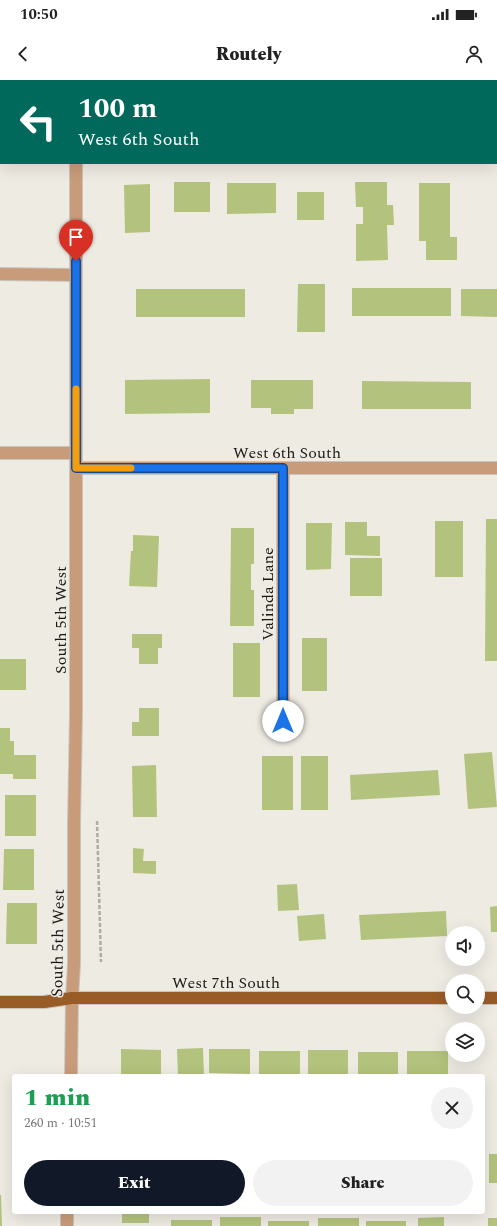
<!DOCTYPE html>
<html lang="en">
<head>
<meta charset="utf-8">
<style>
	:root { --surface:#fff; --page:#f2f2f2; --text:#222; --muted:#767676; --accent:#111827 }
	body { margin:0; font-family:Spectral,serif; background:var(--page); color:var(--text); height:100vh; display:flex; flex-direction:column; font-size:15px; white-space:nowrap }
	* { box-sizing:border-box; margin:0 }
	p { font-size:13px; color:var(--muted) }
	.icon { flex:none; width:22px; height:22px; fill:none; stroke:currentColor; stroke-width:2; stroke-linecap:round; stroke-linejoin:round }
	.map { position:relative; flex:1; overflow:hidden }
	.details { position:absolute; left:12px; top:994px; width:473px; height:140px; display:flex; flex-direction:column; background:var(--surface); border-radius:4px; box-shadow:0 4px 16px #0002 }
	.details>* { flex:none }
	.top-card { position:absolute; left:0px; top:0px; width:497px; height:84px; box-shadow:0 4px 16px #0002; background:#00695c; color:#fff; overflow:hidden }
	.fabs { position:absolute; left:445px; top:846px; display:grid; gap:8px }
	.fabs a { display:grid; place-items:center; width:40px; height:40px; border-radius:50%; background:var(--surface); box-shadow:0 4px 16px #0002; font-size:20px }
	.pin { position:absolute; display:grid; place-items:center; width:34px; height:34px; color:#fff; margin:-41px -17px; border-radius:50% 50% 50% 0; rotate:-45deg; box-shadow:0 0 4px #0007 }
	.pin .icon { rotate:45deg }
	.me { position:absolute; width:44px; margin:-22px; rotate:0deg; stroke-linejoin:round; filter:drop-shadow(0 0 3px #0008) }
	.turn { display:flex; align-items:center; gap:14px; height:84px; padding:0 12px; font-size:18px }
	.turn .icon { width:52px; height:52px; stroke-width:2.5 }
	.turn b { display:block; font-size:28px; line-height:34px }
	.round { display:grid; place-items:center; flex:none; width:42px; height:42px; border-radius:21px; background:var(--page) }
	.head { display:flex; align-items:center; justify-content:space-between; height:68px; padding:0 12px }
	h1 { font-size:24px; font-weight:800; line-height:30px; color:#1e9e55 }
	.action { display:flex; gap:8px; margin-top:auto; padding:8px 12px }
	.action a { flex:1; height:46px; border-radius:24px; background:var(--accent); color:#fff; font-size:16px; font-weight:800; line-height:46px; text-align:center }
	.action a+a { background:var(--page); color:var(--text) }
	.status { display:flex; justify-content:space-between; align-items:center; height:28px; padding:0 20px; background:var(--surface); direction:ltr }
	.status svg { height:11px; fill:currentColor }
	header { display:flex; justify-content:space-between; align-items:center; height:52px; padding:0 12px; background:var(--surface); font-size:18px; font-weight:800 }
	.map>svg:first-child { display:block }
	.building { fill:#b3c37d }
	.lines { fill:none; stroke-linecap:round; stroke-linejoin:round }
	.minor-casing { stroke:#c8c5be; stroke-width:14 }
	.major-casing { stroke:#c8c5be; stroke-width:14 }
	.path { stroke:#aeaba5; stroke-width:2.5; stroke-dasharray:4 2; stroke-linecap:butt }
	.minor { stroke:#c89c7b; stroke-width:12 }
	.major { stroke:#995c27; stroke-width:12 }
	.route-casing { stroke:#114b97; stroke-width:10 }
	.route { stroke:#1a73e8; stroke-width:7 }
	.slow { stroke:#f59e0b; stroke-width:7 }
	.labels { text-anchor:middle; stroke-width:3; stroke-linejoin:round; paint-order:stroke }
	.street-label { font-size:16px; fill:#1b1a17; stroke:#eeebe3 }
</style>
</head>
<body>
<div class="status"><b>10:50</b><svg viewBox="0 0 49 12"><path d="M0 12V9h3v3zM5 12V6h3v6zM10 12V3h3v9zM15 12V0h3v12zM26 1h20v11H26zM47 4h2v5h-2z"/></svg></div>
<header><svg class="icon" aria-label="back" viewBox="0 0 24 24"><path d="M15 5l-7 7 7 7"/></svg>Routely<svg class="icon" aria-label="person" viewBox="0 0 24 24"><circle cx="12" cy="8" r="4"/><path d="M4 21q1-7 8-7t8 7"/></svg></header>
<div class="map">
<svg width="497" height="1146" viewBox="0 0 497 1146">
	<rect width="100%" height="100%" fill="#eeebe3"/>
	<g class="building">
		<rect x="174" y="102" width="36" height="30"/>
		<path d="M 355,102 L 387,102 L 387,125 L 393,125 L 394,145 L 387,145 L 388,180 L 356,181 L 356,144 L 363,144 L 363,127 L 356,127 Z"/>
		<path d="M 227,103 L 276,103 L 276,133 L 227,134 Z"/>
		<path d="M 419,103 L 450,103 L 450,157 L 457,157 L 457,180 L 426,180 L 426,161 L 419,161 Z"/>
		<path d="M 150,104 L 150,152 L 125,153 L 124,105 Z"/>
		<rect x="297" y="112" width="27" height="28"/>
		<path d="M 298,204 L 325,204 L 325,252 L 297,252 Z"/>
		<rect x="352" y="208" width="99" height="28"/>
		<rect x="136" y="209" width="109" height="28"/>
		<path d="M 461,209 L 497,209 L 497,237 L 461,236 Z"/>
		<path d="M 210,299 L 210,333 L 125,334 L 125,300 Z"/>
		<path d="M 251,300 L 313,300 L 313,329 L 294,329 L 294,334 L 271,334 L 271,328 L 251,328 Z"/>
		<path d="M 362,301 L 471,302 L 471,329 L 362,329 Z"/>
		<path d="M 486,439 L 497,439 L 497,581 L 485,581 Z"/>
		<rect x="435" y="441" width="28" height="56"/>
		<path d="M 345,442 L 367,442 L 367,456 L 380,456 L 380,476 L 345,475 Z"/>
		<path d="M 306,443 L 332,443 L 331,489 L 306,490 Z"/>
		<path d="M 231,448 L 254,448 L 254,484 L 251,484 L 251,510 L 254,510 L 254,546 L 230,546 Z"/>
		<path d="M 133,455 L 159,456 L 157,507 L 129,506 L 131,471 L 133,471 Z"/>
		<rect x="350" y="478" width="32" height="38"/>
		<path d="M 132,554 L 162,554 L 162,568 L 158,568 L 158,584 L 139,584 L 139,568 L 132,568 Z"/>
		<rect x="302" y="558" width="25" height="53"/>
		<rect x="233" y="563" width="27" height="54"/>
		<rect x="0" y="579" width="26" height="31"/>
		<path d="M 139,628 L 159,628 L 159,656 L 132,656 L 132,642 L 139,642 Z"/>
		<path d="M 0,648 L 10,648 L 10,661 L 14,661 L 14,675 L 36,675 L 36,699 L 13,699 L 13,694 L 0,694 Z"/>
		<path d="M 492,672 L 497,727 L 468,729 L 464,674 Z"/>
		<rect x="262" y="676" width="31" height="54"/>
		<rect x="301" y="676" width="27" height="54"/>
		<path d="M 156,685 L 157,737 L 133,737 L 132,686 Z"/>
		<path d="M 438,690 L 440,715 L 351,720 L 350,695 Z"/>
		<rect x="5" y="715" width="31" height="41"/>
		<path d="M 133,768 L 144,769 L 143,781 L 156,781 L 156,794 L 133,793 Z"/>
		<path d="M 4,769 L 34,769 L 34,810 L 3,810 Z"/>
		<path d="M 297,804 L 299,830 L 278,831 L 277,805 Z"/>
		<path d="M 7,823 L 37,823 L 37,864 L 6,864 Z"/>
		<path d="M 497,826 L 497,852 L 491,852 L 490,827 Z"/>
		<path d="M 446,831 L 447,856 L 361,860 L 359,835 Z"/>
		<path d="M 324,834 L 326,859 L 299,861 L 297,836 Z"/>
		<path d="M 203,968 L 204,996 L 178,996 L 177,969 Z"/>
		<path d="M 121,969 L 161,970 L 161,994 L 121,994 Z"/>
		<path d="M 209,969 L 250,969 L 250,994 L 209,993 Z"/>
		<rect x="308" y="970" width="40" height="24"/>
		<rect x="259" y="971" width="41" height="24"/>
		<path d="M 407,971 L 448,971 L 448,996 L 407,995 Z"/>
		<rect x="358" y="972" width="40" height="24"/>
		<rect x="489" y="1074" width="8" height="29"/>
		<path d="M 0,1115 L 1,1115 L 2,1146 L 0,1146 Z"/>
		<rect x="122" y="1132" width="27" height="11"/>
		<rect x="220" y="1137" width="41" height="9"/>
		<path d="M 444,1137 L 444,1146 L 418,1146 L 418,1138 Z"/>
		<rect x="318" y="1138" width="41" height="8"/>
		<rect x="488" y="1138" width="9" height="8"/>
		<rect x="171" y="1140" width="41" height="6"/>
		<rect x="268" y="1141" width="41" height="5"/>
		<rect x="366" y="1141" width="40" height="5"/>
	</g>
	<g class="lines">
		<g class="minor-casing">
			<g id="minor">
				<path d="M 76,1 L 76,0"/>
				<path d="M 0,194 L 76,195"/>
				<path d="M 0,373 L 76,373"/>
				<path d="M 76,388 L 497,388"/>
				<path d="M 283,388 L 283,641"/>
				<path d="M 71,996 L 72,918 L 74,884 L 74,743 L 76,635 L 76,83"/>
				<path d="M 67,1146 L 67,1132"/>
			</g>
		</g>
		<g class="major-casing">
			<g id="major">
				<path d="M 478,918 L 497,918"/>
				<path d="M 0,922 L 44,922 L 72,918 L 452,918"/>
			</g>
		</g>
		<path class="path" d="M 97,741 L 101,882"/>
		<use href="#minor" class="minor"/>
		<use href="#major" class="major"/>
	</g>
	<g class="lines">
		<g class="route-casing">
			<path id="route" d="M 76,181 L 76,388 L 283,388 L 283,641"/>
		</g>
		<use href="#route" class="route"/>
		<path class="slow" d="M 76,309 L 76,388 L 131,388"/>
	</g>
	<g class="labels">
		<g class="street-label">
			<text x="287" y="378">West 6th South</text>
			<text transform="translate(267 514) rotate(-90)" y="6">Valinda Lane</text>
			<text transform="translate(60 540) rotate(-90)" y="6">South 5th West</text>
			<text transform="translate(57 863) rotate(-89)" y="6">South 5th West</text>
			<text x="226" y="908">West 7th South</text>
		</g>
	</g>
</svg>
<div class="fabs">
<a><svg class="icon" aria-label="sound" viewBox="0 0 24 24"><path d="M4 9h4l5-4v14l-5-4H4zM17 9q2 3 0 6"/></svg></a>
<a><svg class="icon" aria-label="search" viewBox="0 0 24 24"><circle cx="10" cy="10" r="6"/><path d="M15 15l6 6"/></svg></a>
<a><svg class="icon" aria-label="layers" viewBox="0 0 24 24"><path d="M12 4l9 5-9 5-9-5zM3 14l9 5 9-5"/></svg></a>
</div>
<div class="pin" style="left:76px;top:181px;background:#d93025"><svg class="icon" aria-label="arrive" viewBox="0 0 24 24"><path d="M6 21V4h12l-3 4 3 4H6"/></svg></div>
<svg class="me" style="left:283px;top:641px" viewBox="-20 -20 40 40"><circle r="19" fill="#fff"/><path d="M0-13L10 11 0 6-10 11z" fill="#1a73e8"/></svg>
<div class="top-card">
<div class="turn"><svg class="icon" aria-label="left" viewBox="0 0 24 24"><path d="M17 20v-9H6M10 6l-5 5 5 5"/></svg><div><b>100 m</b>West 6th South</div></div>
</div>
<section class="details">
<div class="head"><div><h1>1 min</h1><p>260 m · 10:51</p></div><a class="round"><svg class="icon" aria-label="close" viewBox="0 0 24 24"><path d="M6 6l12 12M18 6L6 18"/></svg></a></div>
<div class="action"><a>Exit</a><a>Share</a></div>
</section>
</div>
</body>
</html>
